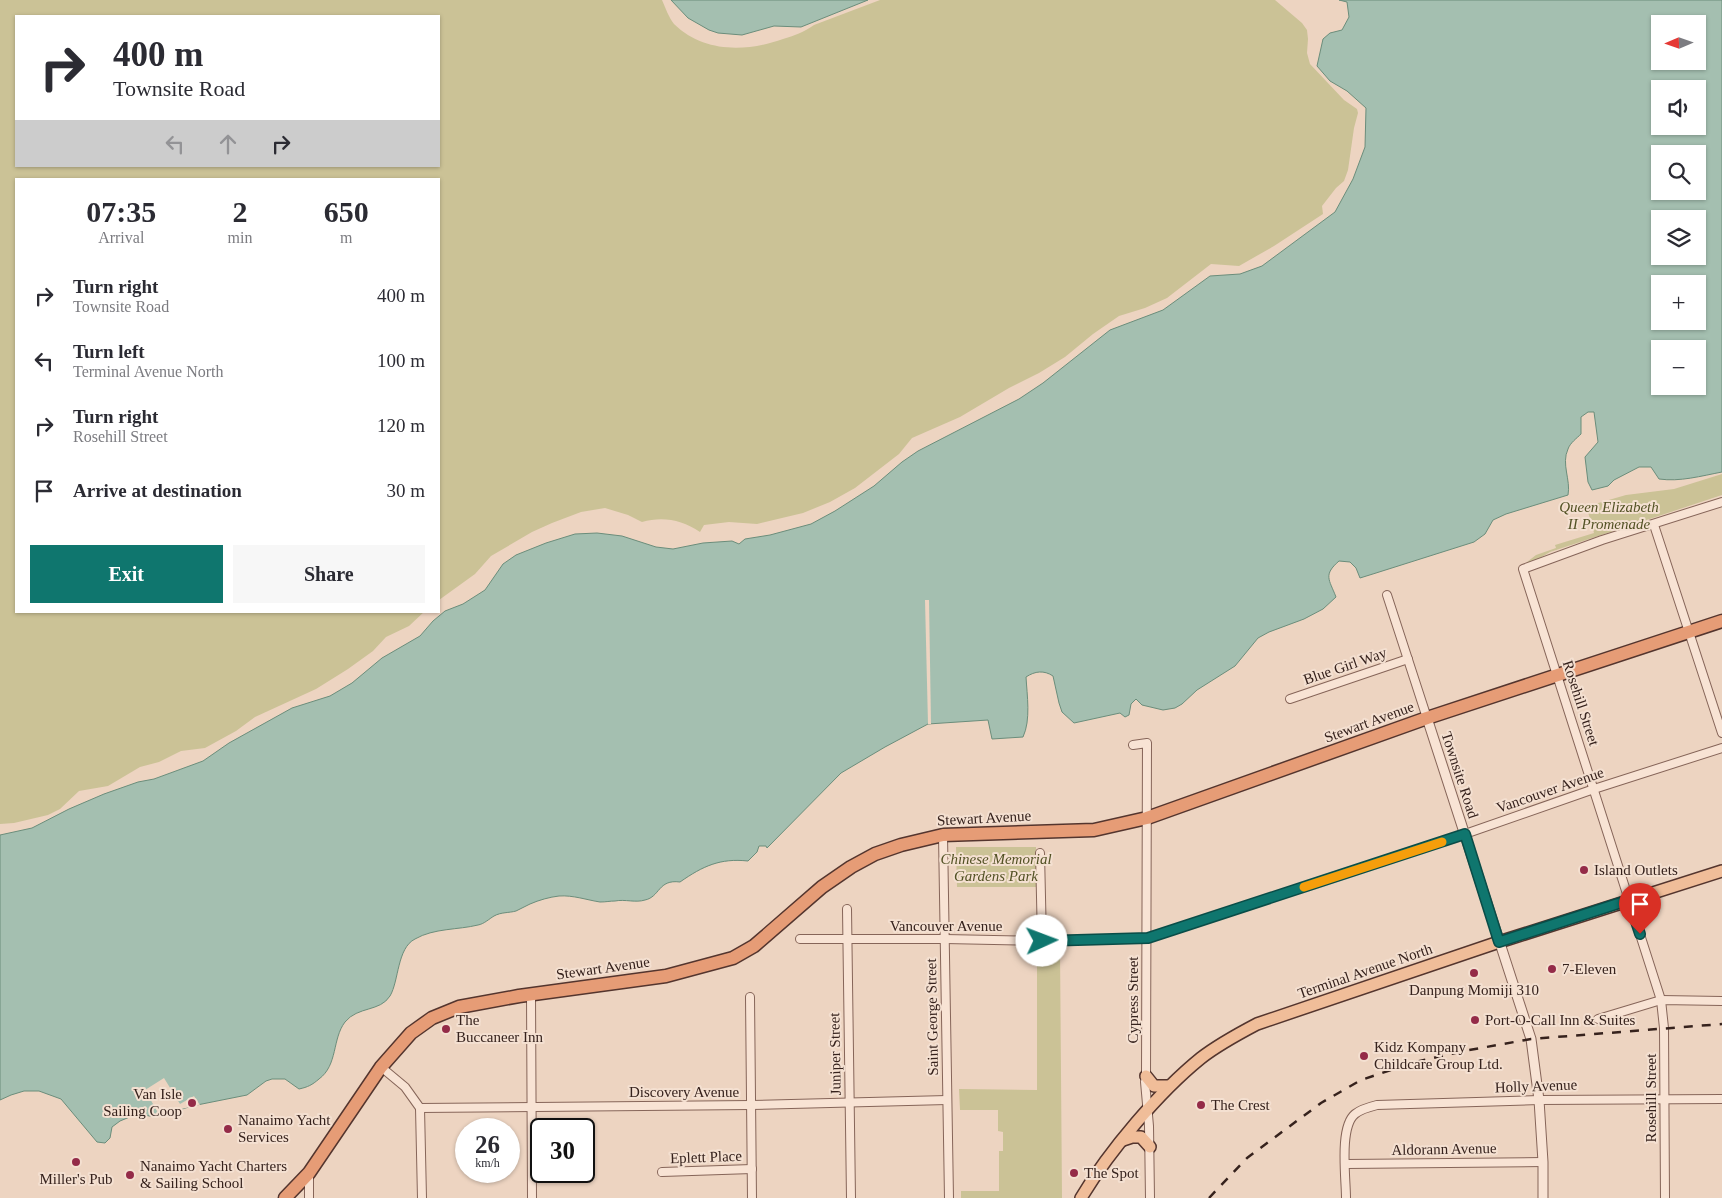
<!DOCTYPE html>
<html lang="en">
<head>
<meta charset="utf-8">
<style>
	:root { --surface:#fff; --page:#f7f7f7; --text:#2b2b33; --muted:#7c7c81; --accent:#0f766e }
	body { margin:0; font-family:Georgia,serif; background:var(--page); color:var(--text); height:100vh; display:flex; flex-direction:column; font-size:19px; white-space:nowrap }
	* { box-sizing:border-box; margin:0 }
	p { font-size:16px; color:var(--muted) }
	.icon { flex:none; width:28px; height:28px; fill:none; stroke:currentColor; stroke-width:2; stroke-linecap:round; stroke-linejoin:round }
	.map { position:relative; flex:1; overflow:hidden }
	.drawer { position:absolute; left:15px; top:178px; width:425px; height:435px; display:flex; flex-direction:column; background:var(--surface); border-radius:0px; box-shadow:0 1px 4px #0004 }
	.drawer>* { flex:none }
	.guide { position:absolute; left:15px; top:15px; width:425px; height:152px; border-radius:0px; box-shadow:0 1px 4px #0004; background:#fff; color:var(--text); overflow:hidden }
	.needle { width:32px; rotate:268deg }
	.controls { position:absolute; left:1651px; top:15px; display:grid; gap:10px }
	.controls a { display:grid; place-items:center; width:55px; height:55px; border-radius:0px; background:var(--surface); box-shadow:0 1px 4px #0004; font-size:25px }
	.speed { position:absolute; left:455px; top:1118px; display:flex; gap:10px; font-size:25px; font-weight:700; text-align:center }
	.speed>* { display:grid; place-content:center; width:65px; height:65px; border-radius:50%; background:var(--surface); box-shadow:0 1px 4px #0004; line-height:1 }
	.speed small { font-size:12px; font-weight:400 }
	.speed .limit { border:2px solid #111; border-radius:8px; background:#fff; color:#111 }
	.pin { position:absolute; display:grid; place-items:center; width:42px; height:42px; color:#fff; margin:-51px -21px; border-radius:50% 50% 50% 0; rotate:-45deg; box-shadow:0 0 5px #0007 }
	.pin .icon { rotate:45deg }
	.me { position:absolute; width:55px; margin:-28px; rotate:88deg; stroke-linejoin:round; filter:drop-shadow(0 0 4px #0008) }
	.turn { display:flex; align-items:center; gap:18px; height:105px; padding:0 15px; font-size:22px }
	.turn .icon { width:65px; height:65px; stroke-width:2.5 }
	.turn b { display:block; font-size:35px; line-height:42px }
	.lanes { display:flex; align-items:center; height:48px; padding:0 15px; background:#0003; justify-content:center; gap:25px; direction:ltr }
	.lanes .off { opacity:.35 }
	.eta { display:flex; justify-content:space-evenly; align-items:center; height:85px; text-align:center }
	.eta b { font-size:30px; font-weight:700; line-height:35px }
	.button { display:flex; gap:10px; margin-top:auto; padding:10px 15px }
	.button a { flex:1; height:58px; border-radius:0px; background:var(--accent); color:#fff; font-size:20px; font-weight:700; line-height:58px; text-align:center }
	.button a+a { background:var(--page); color:var(--text) }
	ul { padding:0; list-style:none }
	li { display:flex; align-items:center; gap:15px; height:65px; padding:0 15px }
	li div { flex:1 }
	li b { display:block; font-size:19px }
	li em { font-style:normal }
	.map>svg:first-child { display:block }
	.green { fill:#cbc296; fill-rule:evenodd }
	.water { fill:#a4bfb0; stroke:#6b8d7b; fill-rule:evenodd }
	.pier { fill:#edd4c1 }
	.lines { fill:none; stroke-linecap:round; stroke-linejoin:round }
	.minor-casing { stroke:#866559; stroke-width:10 }
	.tertiary-casing { stroke:#866559; stroke-width:11 }
	.primary-casing { stroke:#54352e; stroke-width:14 }
	.trunk-casing { stroke:#54352e; stroke-width:15 }
	.minor { stroke:#f8e3d4; stroke-width:8 }
	.tertiary { stroke:#f8e3d4; stroke-width:9 }
	.primary { stroke:#f0bd99; stroke-width:11 }
	.trunk { stroke:#e69c76; stroke-width:12 }
	.rail { stroke:#36221d; stroke-width:2.5; stroke-dasharray:9 9; stroke-linecap:butt }
	.route-casing { stroke:#0a4d48; stroke-width:12 }
	.route { stroke:#0f766e; stroke-width:9 }
	.slow { stroke:#f59e0b; stroke-width:9 }
	.poi-dot { fill:#942b48; stroke:#f4e0d1; stroke-width:2 }
	.labels { text-anchor:middle; stroke-width:4; stroke-linejoin:round; paint-order:stroke }
	.park-label { font-size:15px; font-style:italic; fill:#525124; stroke:#f4e0d1 }
	.street-label { font-size:15px; fill:#36221d; stroke:#f4e0d1 }
	.poi-label { font-size:15px; fill:#36221d; stroke:#f4e0d1; text-anchor:start }
</style>
</head>
<body>
<div class="map">
<svg width="1722" height="1198" viewBox="0 0 1722 1198">
	<rect width="100%" height="100%" fill="#edd4c1"/>
	<g class="green">
		<path d="M 0,0 L 662,0 C 665,7 669,18 674,24 C 704,53 746,52 783,39 C 794,36 804,32 814,25 L 880,0 L 1275,0 L 1302,23 L 1307,30 L 1308,39 L 1307,53 L 1310,64 L 1344,100 L 1357,109 L 1358,113 L 1354,128 L 1348,170 L 1344,181 L 1336,188 L 1322,206 L 1323,214 L 1274,246 L 1239,266 L 1211,264 L 1167,298 L 1145,308 L 1119,316 L 1093,334 L 1065,357 L 1039,373 L 1009,388 L 960,417 L 912,438 L 899,454 L 855,488 L 830,502 L 803,513 L 757,524 L 729,522 L 704,525 L 700,532 C 682,520 663,516 642,522 L 628,515 L 605,508 L 581,512 L 552,523 L 532,532 L 491,556 L 475,574 L 439,600 L 439,179 L 16,179 L 16,611 L 425,611 L 409,626 L 386,637 L 373,651 L 348,669 L 316,689 L 255,717 L 236,731 L 205,748 L 181,751 L 159,762 L 140,767 L 108,786 L 79,791 L 60,809 L 48,815 L 14,823 L 0,824 ZM 16,16 L 439,16 L 439,166 L 16,166 Z"/>
		<path d="M 1722,474 L 1722,495 L 1550,552 L 1523,568 L 1527,562 L 1536,555 L 1556,548 L 1555,545 L 1594,533 L 1588,512 L 1581,508 L 1626,495 L 1674,489 Z"/>
		<path d="M 956,847 L 1036,847 L 1036,887 L 957,887 Z"/>
		<path d="M 1060,948 L 1062,1198 L 961,1198 L 961,1191 L 999,1191 L 999,1151 L 1003,1151 L 1003,1132 L 998,1131 L 998,1110 L 960,1110 L 959,1089 L 1037,1090 L 1037,950 Z"/>
	</g>
	<g class="water">
		<path d="M 671,0 L 868,0 L 801,27 L 774,26 L 742,35 L 718,33 L 709,30 L 688,18 Z"/>
		<path d="M 1339,0 L 1722,0 L 1722,472 C 1701,476 1680,482 1659,479 L 1651,467 L 1639,467 L 1614,480 L 1608,486 L 1592,490 L 1588,482 L 1585,457 L 1598,442 L 1594,412 L 1588,412 L 1581,417 L 1581,434 C 1577,438 1570,443 1568,449 C 1561,464 1571,480 1568,495 L 1506,514 L 1493,520 L 1485,534 L 1474,542 L 1376,573 L 1360,578 L 1356,568 L 1350,562 L 1339,561 C 1323,575 1329,579 1336,597 L 1323,609 L 1304,619 L 1269,632 L 1258,638 L 1235,666 L 1197,690 L 1182,704 L 1175,708 L 1163,710 L 1142,705 L 1136,699 L 1131,704 L 1129,715 L 1125,717 L 1120,713 L 1074,723 L 1062,712 L 1059,703 L 1053,676 C 1044,670 1035,671 1026,677 C 1027,695 1031,720 1023,737 L 992,739 L 988,720 L 928,724 L 885,747 L 841,773 L 767,848 L 766,846 L 759,846 L 757,852 L 748,861 C 720,858 703,866 680,882 C 658,879 660,897 645,900 C 636,903 625,899 615,901 C 610,901 606,902 600,902 C 587,900 573,895 559,896 C 550,897 539,900 530,904 C 525,906 521,909 516,911 C 509,913 501,912 494,916 C 489,919 484,924 478,925 C 458,930 434,928 415,939 C 397,948 399,981 390,996 C 380,1012 358,1006 345,1022 C 332,1039 338,1065 319,1079 C 312,1085 308,1087 299,1089 L 285,1079 L 272,1079 L 266,1081 L 247,1095 L 192,1106 L 156,1117 L 137,1114 L 120,1121 L 112,1127 L 110,1138 L 105,1143 L 97,1142 L 61,1099 L 39,1091 L 24,1091 L 11,1095 L 0,1100 L 0,835 L 32,828 L 69,809 L 104,794 L 138,782 L 154,779 L 203,761 L 229,743 L 292,708 L 330,696 L 352,683 L 382,658 L 420,636 L 433,621 L 445,611 L 463,604 L 485,590 L 503,564 L 516,555 L 546,543 L 575,534 L 597,533 L 622,536 L 656,547 L 673,549 L 703,543 L 732,541 L 739,544 L 745,539 L 770,535 L 811,524 L 835,511 L 874,486 L 902,462 L 918,451 L 1019,399 L 1043,383 L 1110,330 L 1163,310 L 1210,276 L 1240,274 L 1262,266 L 1335,212 L 1353,179 L 1365,147 L 1366,108 L 1347,91 L 1330,81 L 1317,66 L 1323,39 L 1330,33 L 1342,30 L 1349,17 L 1347,2 ZM 1660,24 L 1698,24 L 1698,61 L 1660,61 ZM 1660,89 L 1698,89 L 1698,126 L 1660,126 ZM 1660,154 L 1698,154 L 1698,191 L 1660,191 ZM 1660,219 L 1698,219 L 1698,256 L 1660,256 ZM 1660,284 L 1698,284 L 1698,321 L 1660,321 ZM 1660,349 L 1698,349 L 1698,386 L 1660,386 Z"/>
	</g>
	<g class="pier">
		<path d="M 925,600 L 929,600 L 931,724 L 928,724 Z"/>
		<path d="M 164,1078 L 180,1104 L 194,1096 L 200,1105 L 181,1109 L 161,1118 L 145,1090 Z"/>
	</g>
	<g class="lines">
		<g class="minor-casing">
			<g id="minor">
				<path d="M 1654,525 L 1722,733"/>
				<path d="M 1387,595 L 1427,718"/>
				<path d="M 1290,699 L 1408,659"/>
				<path d="M 1133,745 L 1147,743 L 1146,1076 L 1145,1082 L 1149,1126 L 1150,1198"/>
				<path d="M 943,835 L 949,1198"/>
				<path d="M 1040,853 L 1042,941"/>
				<path d="M 847,909 L 851,1198"/>
				<path d="M 800,939 L 945,939 L 1042,941 L 1148,938 L 1465,834 L 1594,789 L 1722,748"/>
				<path d="M 531,994 L 532,1198"/>
				<path d="M 750,997 L 752,1198"/>
				<path d="M 1598,1019 L 1661,1000 L 1722,1001"/>
				<path d="M 381,1067 L 405,1087 L 420,1108 L 422,1198"/>
				<path d="M 420,1108 L 751,1105 L 947,1100"/>
				<path d="M 1346,1164 L 1543,1162"/>
				<path d="M 662,1172 L 752,1169"/>
				<path d="M 309,1173 L 309,1198"/>
				<path d="M 1346,1198 C 1346,1178 1339,1127 1355,1114 C 1361,1109 1369,1107 1377,1105 L 1539,1100 L 1722,1099"/>
				<path d="M 1665,1198 L 1664,1028 L 1661,1000 L 1523,569 L 1602,540 L 1722,502"/>
			</g>
		</g>
		<g class="tertiary-casing">
			<path id="tertiary" d="M 1427,718 L 1531,1039 L 1539,1100 L 1543,1162 L 1543,1198"/>
		</g>
		<g class="primary-casing">
			<g id="primary">
				<path d="M 1146,1076 L 1154,1086 L 1169,1086"/>
				<path d="M 1123,1140 L 1132,1137 L 1141,1137 L 1150,1147"/>
				<path d="M 1081,1198 C 1109,1151 1159,1092 1201,1058 C 1219,1044 1238,1034 1257,1024 L 1499,942 L 1722,871"/>
			</g>
		</g>
		<g class="trunk-casing">
			<path id="trunk" d="M 285,1198 L 309,1173 L 381,1067 L 411,1033 L 432,1018 L 459,1007 L 519,996 L 666,976 L 733,958 L 754,946 L 822,887 L 851,867 L 875,854 L 901,845 L 943,835 L 1094,830 L 1147,818 L 1427,718 L 1722,621"/>
		</g>
		<use href="#minor" class="minor"/>
		<use href="#tertiary" class="tertiary"/>
		<use href="#primary" class="primary"/>
		<use href="#trunk" class="trunk"/>
		<path class="rail" d="M 1209,1198 L 1247,1158 L 1321,1103 L 1361,1080 L 1415,1062 L 1464,1051 L 1531,1039 L 1722,1024"/>
	</g>
	<g class="lines">
		<g class="route-casing">
			<path id="route" d="M 1042,941 L 1148,938 L 1465,834 L 1499,942 L 1629,900 L 1640,934"/>
		</g>
		<use href="#route" class="route"/>
		<path class="slow" d="M 1304,887 L 1442,842"/>
	</g>
	<g class="poi-dot">
		<circle cx="1584" cy="870" r="5"/>
		<circle cx="1552" cy="969" r="5"/>
		<circle cx="1474" cy="973" r="5"/>
		<circle cx="1475" cy="1020" r="5"/>
		<circle cx="446" cy="1029" r="5"/>
		<circle cx="1364" cy="1056" r="5"/>
		<circle cx="192" cy="1103" r="5"/>
		<circle cx="1201" cy="1105" r="5"/>
		<circle cx="228" cy="1129" r="5"/>
		<circle cx="76" cy="1162" r="5"/>
		<circle cx="1074" cy="1173" r="5"/>
		<circle cx="130" cy="1175" r="5"/>
	</g>
	<g class="labels">
		<g class="park-label">
			<text x="1609" y="512">Queen Elizabeth<tspan x="1609" dy="17">II Promenade</tspan></text>
			<text x="996" y="864">Chinese Memorial<tspan x="996" dy="17">Gardens Park</tspan></text>
		</g>
		<g class="street-label">
			<text transform="translate(1345 666) rotate(-19)" y="5">Blue Girl Way</text>
			<text transform="translate(1581 703) rotate(72)" y="5">Rosehill Street</text>
			<text transform="translate(1369 722) rotate(-20)" y="5">Stewart Avenue</text>
			<text transform="translate(1460 775) rotate(72)" y="5">Townsite Road</text>
			<text transform="translate(1550 790) rotate(-19)" y="5">Vancouver Avenue</text>
			<text transform="translate(984 818) rotate(-3)" y="5">Stewart Avenue</text>
			<text x="946" y="931">Vancouver Avenue</text>
			<text transform="translate(603 968) rotate(-8)" y="5">Stewart Avenue</text>
			<text transform="translate(1365 971) rotate(-19)" y="5">Terminal Avenue North</text>
			<text transform="translate(1133 1000) rotate(-90)" y="5">Cypress Street</text>
			<text transform="translate(932 1017) rotate(-91)" y="5">Saint George Street</text>
			<text transform="translate(835 1054) rotate(-91)" y="5">Juniper Street</text>
			<text transform="translate(1536 1086) rotate(-2)" y="5">Holly Avenue</text>
			<text x="684" y="1097">Discovery Avenue</text>
			<text transform="translate(1651 1098) rotate(-90)" y="5">Rosehill Street</text>
			<text transform="translate(1444 1149) rotate(-1)" y="5">Aldorann Avenue</text>
			<text transform="translate(706 1157) rotate(-2)" y="5">Eplett Place</text>
		</g>
		<g class="poi-label">
			<text x="1594" y="875">Island Outlets</text>
			<text x="1562" y="974">7-Eleven</text>
			<text x="1474" y="995" text-anchor="middle">Danpung Momiji 310</text>
			<text x="456" y="1025">The<tspan x="456" dy="17">Buccaneer Inn</tspan></text>
			<text x="1485" y="1025">Port-O-Call Inn &amp; Suites</text>
			<text x="1374" y="1052">Kidz Kompany<tspan x="1374" dy="17">Childcare Group Ltd.</tspan></text>
			<text x="182" y="1099" text-anchor="end">Van Isle<tspan x="182" dy="17">Sailing Coop</tspan></text>
			<text x="1211" y="1110">The Crest</text>
			<text x="238" y="1125">Nanaimo Yacht<tspan x="238" dy="17">Services</tspan></text>
			<text x="140" y="1171">Nanaimo Yacht Charters<tspan x="140" dy="17">&amp; Sailing School</tspan></text>
			<text x="1084" y="1178">The Spot</text>
			<text x="76" y="1184" text-anchor="middle">Miller's Pub</text>
		</g>
	</g>
</svg>
<div class="controls">
<a><svg class="needle" viewBox="-14 -14 28 28"><path d="M0-13l5 13h-10z" fill="#e53935"/><path d="M0 13l5-13h-10z" fill="#7c7c81"/></svg></a>
<a><svg class="icon" aria-label="sound" viewBox="0 0 24 24"><path d="M4 9h4l5-4v14l-5-4H4zM17 9q2 3 0 6"/></svg></a>
<a><svg class="icon" aria-label="search" viewBox="0 0 24 24"><circle cx="10" cy="10" r="6"/><path d="M15 15l6 6"/></svg></a>
<a><svg class="icon" aria-label="layers" viewBox="0 0 24 24"><path d="M12 4l9 5-9 5-9-5zM3 14l9 5 9-5"/></svg></a>
<a>+</a>
<a>−</a>
</div>
<div class="speed"><div>26<small>km/h</small></div><div class="limit">30</div></div>
<div class="pin" style="left:1640px;top:934px;background:#d93025"><svg class="icon" aria-label="arrive" viewBox="0 0 24 24"><path d="M6 21V4h12l-3 4 3 4H6"/></svg></div>
<svg class="me" style="left:1042px;top:941px" viewBox="-20 -20 40 40"><circle r="19" fill="#fff"/><path d="M0-13L10 11 0 6-10 11z" fill="#0f766e"/></svg>
<div class="guide">
<div class="turn"><svg class="icon" aria-label="right" viewBox="0 0 24 24"><path d="M7 20v-9h11M14 6l5 5-5 5"/></svg><div><b>400 m</b>Townsite Road</div></div>
<div class="lanes"><svg class="icon off" aria-label="left" viewBox="0 0 24 24"><path d="M17 20v-9H6M10 6l-5 5 5 5"/></svg><svg class="icon off" aria-label="ahead" viewBox="0 0 24 24"><path d="M12 20V5M6 11l6-6 6 6"/></svg><svg class="icon" aria-label="right" viewBox="0 0 24 24"><path d="M7 20v-9h11M14 6l5 5-5 5"/></svg></div>
</div>
<section class="drawer">
<div class="eta">
<div><b>07:35</b><p>Arrival</p></div>
<div><b>2</b><p>min</p></div>
<div><b>650</b><p>m</p></div>
</div>
<ul>
<li><svg class="icon" aria-label="right" viewBox="0 0 24 24"><path d="M7 20v-9h11M14 6l5 5-5 5"/></svg><div><b>Turn right</b><p>Townsite Road</p></div><em>400 m</em></li>
<li><svg class="icon" aria-label="left" viewBox="0 0 24 24"><path d="M17 20v-9H6M10 6l-5 5 5 5"/></svg><div><b>Turn left</b><p>Terminal Avenue North</p></div><em>100 m</em></li>
<li><svg class="icon" aria-label="right" viewBox="0 0 24 24"><path d="M7 20v-9h11M14 6l5 5-5 5"/></svg><div><b>Turn right</b><p>Rosehill Street</p></div><em>120 m</em></li>
<li><svg class="icon" aria-label="arrive" viewBox="0 0 24 24"><path d="M6 21V4h12l-3 4 3 4H6"/></svg><div><b>Arrive at destination</b></div><em>30 m</em></li>
</ul>
<div class="button"><a>Exit</a><a>Share</a></div>
</section>
</div>
</body>
</html>
